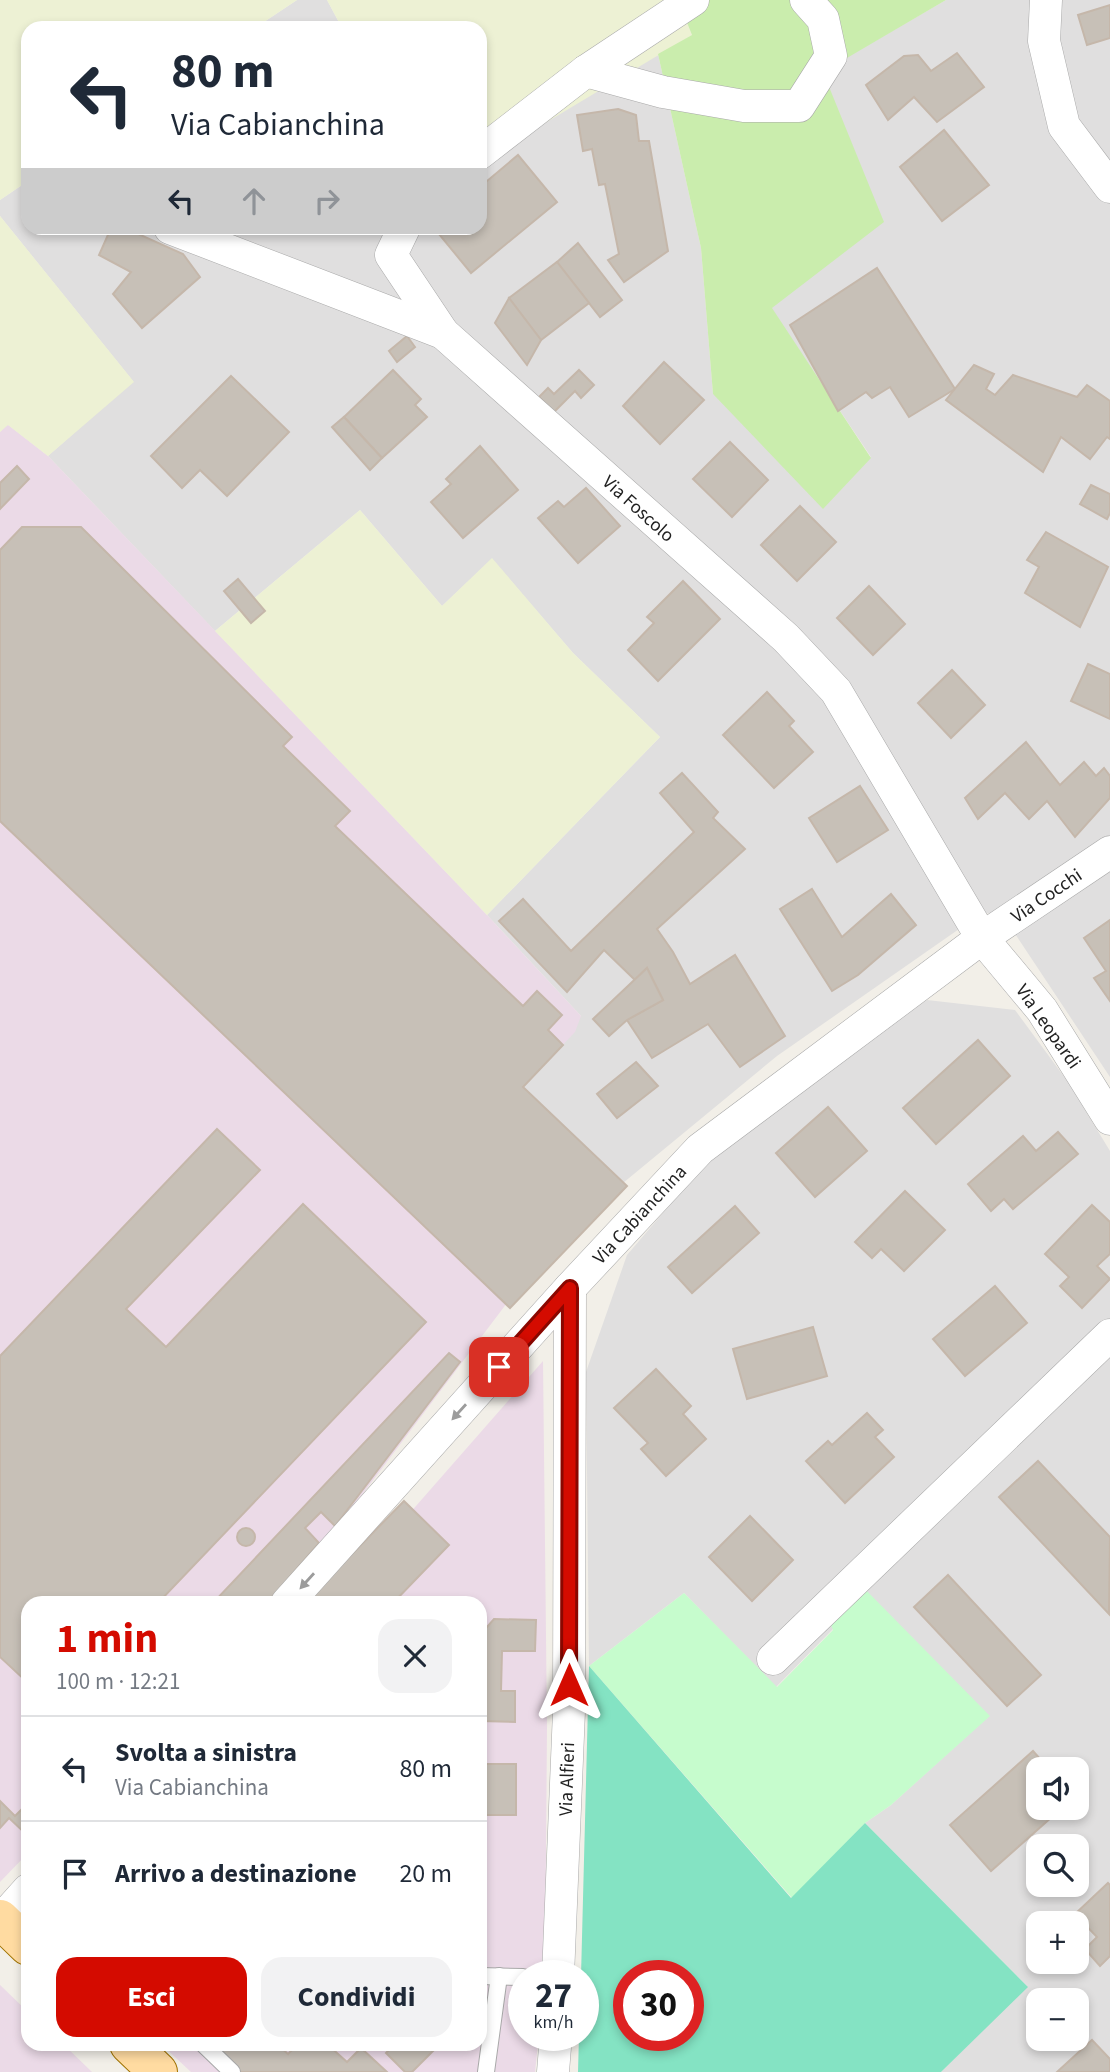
<!DOCTYPE html>
<html lang="it">
<head>
<meta charset="utf-8">
<style>
	:root { --surface:#fff; --page:#f2f2f3; --text:#1f2937; --muted:#747a83; --line:#e0e1e3; --accent:#d40b00 }
	body { margin:0; font-family:"Source Sans 3",sans-serif; background:var(--page); color:var(--text); height:100vh; display:flex; flex-direction:column; font-size:26px; white-space:nowrap }
	* { box-sizing:border-box; margin:0 }
	p { font-size:23px; color:var(--muted) }
	.icon { flex:none; width:38px; height:38px; fill:none; stroke:currentColor; stroke-width:2; stroke-linecap:round; stroke-linejoin:round }
	.map { position:relative; flex:1; overflow:hidden }
	.panel { position:absolute; left:21px; top:1596px; width:466px; height:455px; display:flex; flex-direction:column; background:var(--surface); border-radius:21px; box-shadow:0 4px 10px #0003 }
	.panel>* { flex:none }
	.guide { position:absolute; left:21px; top:21px; width:466px; height:214px; border-radius:21px; box-shadow:0 4px 10px #0003; background:#fff; color:var(--text); overflow:hidden }
	.fabs { position:absolute; left:1026px; top:1757px; display:grid; gap:14px }
	.fabs a { display:grid; place-items:center; width:63px; height:63px; border-radius:14px; background:var(--surface); box-shadow:0 4px 10px #0003; font-size:35px }
	.speed { position:absolute; left:508px; top:1960px; display:flex; gap:14px; font-size:35px; font-weight:700; text-align:center }
	.speed>* { display:grid; place-content:center; width:91px; height:91px; border-radius:50%; background:var(--surface); box-shadow:0 4px 10px #0003; line-height:1 }
	.speed small { font-size:18px; font-weight:400 }
	.speed .limit { border:10px solid #d22; background:#fff; color:#111 }
	.pin { position:absolute; display:grid; place-items:center; width:60px; height:60px; color:#fff; margin:-30px; border-radius:14px; box-shadow:0 4px 10px #0006 }
	.me { position:absolute; width:77px; margin:-38px; rotate:0deg; stroke-linejoin:round; filter:drop-shadow(0 0 5px #0008) }
	.turn { display:flex; align-items:center; gap:24px; height:147px; padding:0 35px; font-size:32px }
	.turn .icon { width:91px; height:91px; stroke-width:2.5 }
	.turn b { display:block; font-size:49px; line-height:60px }
	.lanes { display:flex; align-items:center; height:66px; padding:0 35px; background:#0003; justify-content:center; gap:35px; direction:ltr }
	.lanes .off { opacity:.35 }
	.round { display:grid; place-items:center; flex:none; width:74px; height:74px; border-radius:21px; background:var(--page) }
	.overview { display:flex; align-items:center; justify-content:space-between; height:119px; padding:0 35px }
	h1 { font-size:42px; font-weight:700; line-height:52px; color:var(--accent) }
	.action { display:flex; gap:14px; margin-top:auto; padding:14px 35px }
	.action a { flex:1; height:80px; border-radius:21px; background:var(--accent); color:#fff; font-size:28px; font-weight:700; line-height:80px; text-align:center }
	.action a+a { background:var(--page); color:var(--text) }
	ul { padding:0; list-style:none }
	li { display:flex; align-items:center; gap:21px; height:105px; padding:0 35px; border-top:2px solid var(--line) }
	li div { flex:1 }
	li b { display:block; font-size:26px }
	li em { font-style:normal }
	.map>svg:first-child { display:block }
	.residential { fill:#e0dfdf; fill-rule:evenodd }
	.industrial { fill:#ebdae7 }
	.farmland { fill:#edf1d4 }
	.grass { fill:#caedad }
	.park { fill:#c6fccd }
	.pitch { fill:#84e3c3; fill-rule:evenodd }
	.building { fill:#c7c0b7; stroke:#c5b7aa; stroke-width:2 }
	.lines { fill:none; stroke-linecap:round; stroke-linejoin:round }
	.service-casing { stroke:#a9a9a9; stroke-width:18 }
	.minor-casing { stroke:#a9a9a9; stroke-width:33 }
	.primary-casing { stroke:#a07300; stroke-width:40 }
	.service { stroke:#fff; stroke-width:16 }
	.minor { stroke:#fff; stroke-width:32 }
	.primary { stroke:#ffdba1; stroke-width:38 }
	.oneway { fill:#9c9c9c }
	.route-casing { stroke:#8a0700; stroke-width:18 }
	.route { stroke:#d40b00; stroke-width:12 }
	.labels { text-anchor:middle; stroke-width:5; stroke-linejoin:round; paint-order:stroke }
	.street-label { font-size:19px; fill:#222; stroke:#fff }
</style>
</head>
<body>
<div class="map">
<svg width="1110" height="2072" viewBox="0 0 1110 2072">
	<rect width="100%" height="100%" fill="#f2efe8"/>
	<g class="residential">
		<path d="M 297,0 L 327,0 L 342,28 L 255,28 Z"/>
		<path d="M 946,0 L 1110,0 L 1110,1077 L 1002,914 L 982,913 L 777,1056 L 623,1183 L 523,1087 L 581,1016 L 487,915 L 660,737 L 573,653 L 492,559 L 442,606 L 360,510 L 215,631 L 48,456 L 133,381 L 0,216 L 0,200 L 28,181 L 28,228 L 480,228 L 480,162 L 658,54 L 701,248 L 713,394 L 871,457 L 771,308 L 823,71 Z"/>
		<path d="M 927,1000 L 1015,1010 L 1068,1082 L 1110,1151 L 1110,2072 L 941,2072 L 1027,1986 L 865,1823 L 891,1805 L 989,1716 L 833,1629 L 776,1687 L 684,1593 L 589,1666 L 586,1372 L 627,1255 L 709,1159 L 797,1090 ZM 1038,1769 L 1076,1769 L 1076,1808 L 1038,1808 ZM 1038,1846 L 1076,1846 L 1076,1885 L 1038,1885 ZM 1038,1923 L 1076,1923 L 1076,1962 L 1038,1962 ZM 1038,2000 L 1076,2000 L 1076,2039 L 1038,2039 Z"/>
	</g>
	<g class="industrial">
		<path d="M 7,424 L 48,456 L 487,915 L 581,1016 L 575,1032 L 523,1087 L 618,1178 L 513,1295 L 349,1512 L 266,1603 L 28,1603 L 28,1853 L 0,1882 L 0,432 Z"/>
		<path d="M 543,1361 L 547,1727 L 545,1976 L 523,1976 L 523,2035 L 539,2035 L 535,2072 L 191,2072 L 161,2044 L 480,2044 L 480,1603 L 331,1603 Z"/>
		<path d="M 0,1985 L 28,2012 L 28,2044 L 63,2044 L 92,2072 L 0,2072 Z"/>
	</g>
	<g class="farmland">
		<path d="M 0,0 L 297,0 L 255,28 L 28,28 L 28,181 L 0,200 Z"/>
		<path d="M 327,0 L 678,0 L 692,35 L 480,162 L 480,28 L 342,28 Z"/>
		<path d="M 0,216 L 134,382 L 48,456 L 8,425 L 0,432 Z"/>
		<path d="M 360,510 L 442,606 L 492,558 L 573,653 L 660,737 L 487,915 L 215,631 Z"/>
	</g>
	<path class="grass" d="M 678,0 L 946,0 L 823,72 L 884,222 L 772,308 L 871,458 L 823,509 L 713,394 L 701,248 L 658,54 L 692,35 Z"/>
	<path class="park" d="M 857,1581 L 990,1716 L 891,1805 L 865,1823 L 792,1898 L 589,1666 L 684,1593 L 777,1687 L 833,1630 L 826,1613 Z"/>
	<path class="pitch" d="M 589,1666 L 791,1898 L 865,1823 L 1028,1987 L 941,2072 L 578,2072 L 579,2035 L 583,2035 L 581,1976 ZM 628,1976 L 688,1976 L 688,2035 L 628,2035 Z"/>
	<g class="building">
		<path d="M 1110,5 L 1110,38 L 1087,45 L 1078,15 Z"/>
		<path d="M 957,53 L 984,87 L 937,122 L 914,97 L 888,120 L 866,85 L 904,56 L 918,55 L 931,71 Z"/>
		<path d="M 618,109 L 636,115 L 639,141 L 649,141 L 668,251 L 624,282 L 608,260 L 619,254 L 605,184 L 599,185 L 592,149 L 583,151 L 577,115 Z"/>
		<path d="M 944,130 L 989,185 L 942,221 L 900,167 Z"/>
		<path d="M 518,155 L 557,202 L 471,273 L 434,228 L 480,228 L 480,187 Z"/>
		<path d="M 111,228 L 125,228 L 183,254 L 200,277 L 142,328 L 113,294 L 131,272 L 99,255 Z"/>
		<path d="M 578,243 L 622,300 L 600,317 L 557,262 Z"/>
		<path d="M 557,262 L 589,303 L 541,340 L 509,298 Z"/>
		<path d="M 877,268 L 955,389 L 909,417 L 890,387 L 872,398 L 866,392 L 838,411 L 790,325 Z"/>
		<path d="M 509,298 L 541,340 L 527,365 L 495,323 Z"/>
		<path d="M 407,336 L 415,347 L 397,362 L 389,351 Z"/>
		<path d="M 664,362 L 704,400 L 660,444 L 623,406 Z"/>
		<path d="M 974,365 L 994,374 L 986,389 L 995,395 L 1013,375 L 1077,397 L 1087,385 L 1110,401 L 1110,439 L 1107,437 L 1090,459 L 1061,437 L 1043,472 L 946,400 Z"/>
		<path d="M 393,370 L 421,399 L 415,405 L 427,417 L 382,458 L 344,417 Z"/>
		<path d="M 579,370 L 594,385 L 581,398 L 575,391 L 554,412 L 539,397 L 548,388 L 554,394 Z"/>
		<path d="M 231,376 L 289,432 L 227,496 L 200,470 L 182,488 L 151,456 Z"/>
		<path d="M 344,417 L 382,458 L 370,470 L 332,427 Z"/>
		<path d="M 730,442 L 768,480 L 732,517 L 693,479 Z"/>
		<path d="M 480,446 L 518,490 L 463,538 L 431,502 L 451,484 L 446,479 Z"/>
		<path d="M 17,466 L 29,479 L 0,509 L 0,483 Z"/>
		<path d="M 1091,485 L 1110,494 L 1110,513 L 1107,519 L 1080,504 Z"/>
		<path d="M 586,488 L 620,526 L 578,563 L 538,518 L 558,501 L 564,507 Z"/>
		<path d="M 800,506 L 836,542 L 797,581 L 761,545 Z"/>
		<path d="M 22,527 L 81,527 L 292,737 L 283,746 L 350,811 L 335,826 L 523,1006 L 537,991 L 562,1015 L 548,1030 L 563,1045 L 523,1087 L 627,1186 L 510,1308 L 0,821 L 0,550 Z"/>
		<path d="M 1046,532 L 1108,567 L 1080,627 L 1025,593 L 1039,567 L 1027,560 Z"/>
		<path d="M 238,579 L 265,611 L 251,623 L 224,591 Z"/>
		<path d="M 683,581 L 720,619 L 658,681 L 628,650 L 654,623 L 647,617 Z"/>
		<path d="M 869,586 L 905,624 L 873,655 L 837,618 Z"/>
		<path d="M 1088,664 L 1110,674 L 1110,719 L 1071,701 Z"/>
		<path d="M 952,670 L 985,705 L 951,738 L 918,703 Z"/>
		<path d="M 767,692 L 794,721 L 789,726 L 813,752 L 774,788 L 723,735 Z"/>
		<path d="M 1026,742 L 1060,785 L 1084,762 L 1096,776 L 1104,768 L 1110,776 L 1110,798 L 1075,837 L 1047,801 L 1029,819 L 1005,793 L 978,819 L 965,798 Z"/>
		<path d="M 682,773 L 718,812 L 713,818 L 745,849 L 657,929 L 673,952 L 690,984 L 735,955 L 785,1036 L 740,1067 L 708,1024 L 652,1058 L 627,1020 L 663,1000 L 647,968 L 635,980 L 604,950 L 567,992 L 499,921 L 523,899 L 571,951 L 694,832 L 660,793 Z"/>
		<path d="M 860,786 L 888,830 L 837,862 L 809,818 Z"/>
		<path d="M 812,889 L 842,937 L 891,894 L 916,925 L 858,975 L 832,991 L 780,909 Z"/>
		<path d="M 1110,920 L 1110,1001 L 1094,978 L 1106,971 L 1084,938 Z"/>
		<path d="M 647,968 L 663,1000 L 627,1020 L 609,1036 L 593,1019 Z"/>
		<path d="M 978,1040 L 1010,1076 L 936,1144 L 903,1108 Z"/>
		<path d="M 636,1062 L 658,1086 L 617,1118 L 597,1094 Z"/>
		<path d="M 828,1107 L 867,1151 L 815,1197 L 776,1153 Z"/>
		<path d="M 217,1129 L 260,1170 L 126,1309 L 166,1347 L 303,1204 L 426,1322 L 158,1603 L 28,1603 L 28,1683 L 0,1657 L 0,1356 Z"/>
		<path d="M 1058,1132 L 1078,1154 L 1013,1209 L 1004,1199 L 991,1211 L 968,1184 L 1023,1136 L 1036,1151 Z"/>
		<path d="M 905,1191 L 945,1230 L 904,1271 L 881,1249 L 872,1258 L 855,1242 Z"/>
		<path d="M 1092,1205 L 1110,1222 L 1110,1254 L 1097,1266 L 1110,1279 L 1082,1308 L 1060,1286 L 1069,1277 L 1045,1254 Z"/>
		<path d="M 735,1206 L 759,1233 L 692,1293 L 668,1267 Z"/>
		<path d="M 995,1286 L 1027,1323 L 965,1376 L 933,1339 Z"/>
		<path d="M 813,1327 L 827,1376 L 747,1399 L 733,1349 Z"/>
		<path d="M 449,1353 L 460,1362 L 335,1526 L 321,1512 L 305,1528 L 319,1543 L 267,1603 L 213,1603 Z"/>
		<path d="M 656,1369 L 691,1406 L 683,1414 L 706,1439 L 666,1476 L 641,1449 L 648,1443 L 614,1408 Z"/>
		<path d="M 867,1413 L 883,1430 L 875,1437 L 894,1457 L 845,1503 L 806,1461 L 828,1441 L 832,1445 Z"/>
		<path d="M 1038,1461 L 1110,1537 L 1109,1614 L 999,1497 Z"/>
		<path d="M 404,1501 L 449,1545 L 393,1603 L 304,1603 Z"/>
		<path d="M 750,1516 L 793,1560 L 752,1601 L 709,1557 Z"/>
		<circle cx="246" cy="1537" r="9"/>
		<path d="M 948,1575 L 1041,1675 L 1007,1706 L 914,1607 Z"/>
		<path d="M 494,1619 L 536,1620 L 535,1651 L 502,1651 L 501,1691 L 515,1691 L 515,1722 L 480,1721 L 480,1635 Z"/>
		<path d="M 1033,1751 L 1049,1769 L 1038,1769 L 1038,1808 L 1062,1808 L 991,1871 L 950,1825 Z"/>
		<path d="M 480,1764 L 516,1764 L 516,1815 L 481,1815 L 480,1824 Z"/>
		<path d="M 0,1801 L 15,1816 L 28,1803 L 28,1836 L 9,1818 L 0,1828 Z"/>
		<path d="M 1108,1883 L 1110,1885 L 1110,1956 L 1100,1966 L 1085,1949 L 1097,1937 L 1075,1914 Z"/>
		<path d="M 1092,2040 L 1110,2059 L 1110,2072 L 1057,2072 Z"/>
		<path d="M 211,2044 L 277,2044 L 288,2054 L 298,2044 L 327,2044 L 347,2062 L 361,2048 L 387,2072 L 241,2072 Z"/>
		<path d="M 386,2044 L 440,2044 L 412,2072 L 405,2072 L 386,2053 L 391,2048 Z"/>
	</g>
	<g class="lines">
		<g class="service-casing">
			<g id="service">
				<path d="M 480,1976 L 523,1977"/>
				<path d="M 203,2044 L 232,2072"/>
				<path d="M 486,2072 L 499,1976"/>
			</g>
		</g>
		<g class="minor-casing">
			<g id="minor">
				<path d="M 1046,0 L 1044,41 L 1064,126 L 1110,187"/>
				<path d="M 586,71 L 663,92 L 744,106 L 799,106 L 831,56 L 823,19 L 806,0"/>
				<path d="M 480,153 L 586,71 L 693,0"/>
				<path d="M 170,228 L 443,333 L 786,638 L 836,691 L 982,938 L 1042,1010 L 1110,1119"/>
				<path d="M 404,228 L 391,255 L 443,333"/>
				<path d="M 287,1603 L 570,1288 L 700,1149 L 982,938 L 1110,852"/>
				<path d="M 773,1659 L 1110,1335"/>
				<path d="M 0,1921 L 28,1890"/>
				<path d="M 558,1976 L 569,1711 L 570,1288"/>
				<path d="M 553,2072 L 556,2035"/>
			</g>
		</g>
		<g class="primary-casing">
			<g id="primary">
				<path d="M 0,1919 L 28,1946"/>
				<path d="M 129,2044 L 158,2072"/>
			</g>
		</g>
		<use href="#service" class="service"/>
		<use href="#minor" class="minor"/>
		<use href="#primary" class="primary"/>
	</g>
	<defs><path id="oneway-solid" d="M-6-.8H1V-3.2L6.5 0L1 3.2V.8H-6Z" transform="scale(1.75)"/></defs>
	<g class="oneway">
		<use href="#oneway-solid" transform="translate(459 1412) rotate(132)"/>
		<use href="#oneway-solid" transform="translate(307 1581) rotate(132)"/>
	</g>
	<g class="lines">
		<g class="route-casing">
			<path id="route" d="M 499,1367 L 570,1288 L 569,1685"/>
		</g>
		<use href="#route" class="route"/>
	</g>
	<g class="labels">
		<g class="street-label">
			<text transform="translate(639 508) rotate(42)" y="7">Via Foscolo</text>
			<text transform="translate(1046 895) rotate(-34)" y="7">Via Cocchi</text>
			<text transform="translate(1049 1026) rotate(55)" y="7">Via Leopardi</text>
			<text transform="translate(639 1214) rotate(-47)" y="7">Via Cabianchina</text>
			<text transform="translate(566 1779) rotate(-88)" y="7">Via Alfieri</text>
		</g>
	</g>
</svg>
<div class="fabs">
<a><svg class="icon" aria-label="sound" viewBox="0 0 24 24"><path d="M4 9h4l5-4v14l-5-4H4zM17 9q2 3 0 6"/></svg></a>
<a><svg class="icon" aria-label="search" viewBox="0 0 24 24"><circle cx="10" cy="10" r="6"/><path d="M15 15l6 6"/></svg></a>
<a>+</a>
<a>−</a>
</div>
<div class="speed"><div>27<small>km/h</small></div><div class="limit">30</div></div>
<div class="pin" style="left:499px;top:1367px;background:#d93025"><svg class="icon" aria-label="arrive" viewBox="0 0 24 24"><path d="M6 21V4h12l-3 4 3 4H6"/></svg></div>
<svg class="me" style="left:569px;top:1685px" viewBox="-20 -20 40 40"><path d="M0-17L14 15 0 8-14 15z" fill="#d40b00" stroke="#fff" stroke-width="4"/></svg>
<div class="guide">
<div class="turn"><svg class="icon" aria-label="left" viewBox="0 0 24 24"><path d="M17 20v-9H6M10 6l-5 5 5 5"/></svg><div><b>80 m</b>Via Cabianchina</div></div>
<div class="lanes"><svg class="icon" aria-label="left" viewBox="0 0 24 24"><path d="M17 20v-9H6M10 6l-5 5 5 5"/></svg><svg class="icon off" aria-label="ahead" viewBox="0 0 24 24"><path d="M12 20V5M6 11l6-6 6 6"/></svg><svg class="icon off" aria-label="right" viewBox="0 0 24 24"><path d="M7 20v-9h11M14 6l5 5-5 5"/></svg></div>
</div>
<section class="panel">
<div class="overview"><div><h1>1 min</h1><p>100 m · 12:21</p></div><a class="round"><svg class="icon" aria-label="close" viewBox="0 0 24 24"><path d="M6 6l12 12M18 6L6 18"/></svg></a></div>
<ul>
<li><svg class="icon" aria-label="left" viewBox="0 0 24 24"><path d="M17 20v-9H6M10 6l-5 5 5 5"/></svg><div><b>Svolta a sinistra</b><p>Via Cabianchina</p></div><em>80 m</em></li>
<li><svg class="icon" aria-label="arrive" viewBox="0 0 24 24"><path d="M6 21V4h12l-3 4 3 4H6"/></svg><div><b>Arrivo a destinazione</b></div><em>20 m</em></li>
</ul>
<div class="action"><a>Esci</a><a>Condividi</a></div>
</section>
</div>
</body>
</html>
